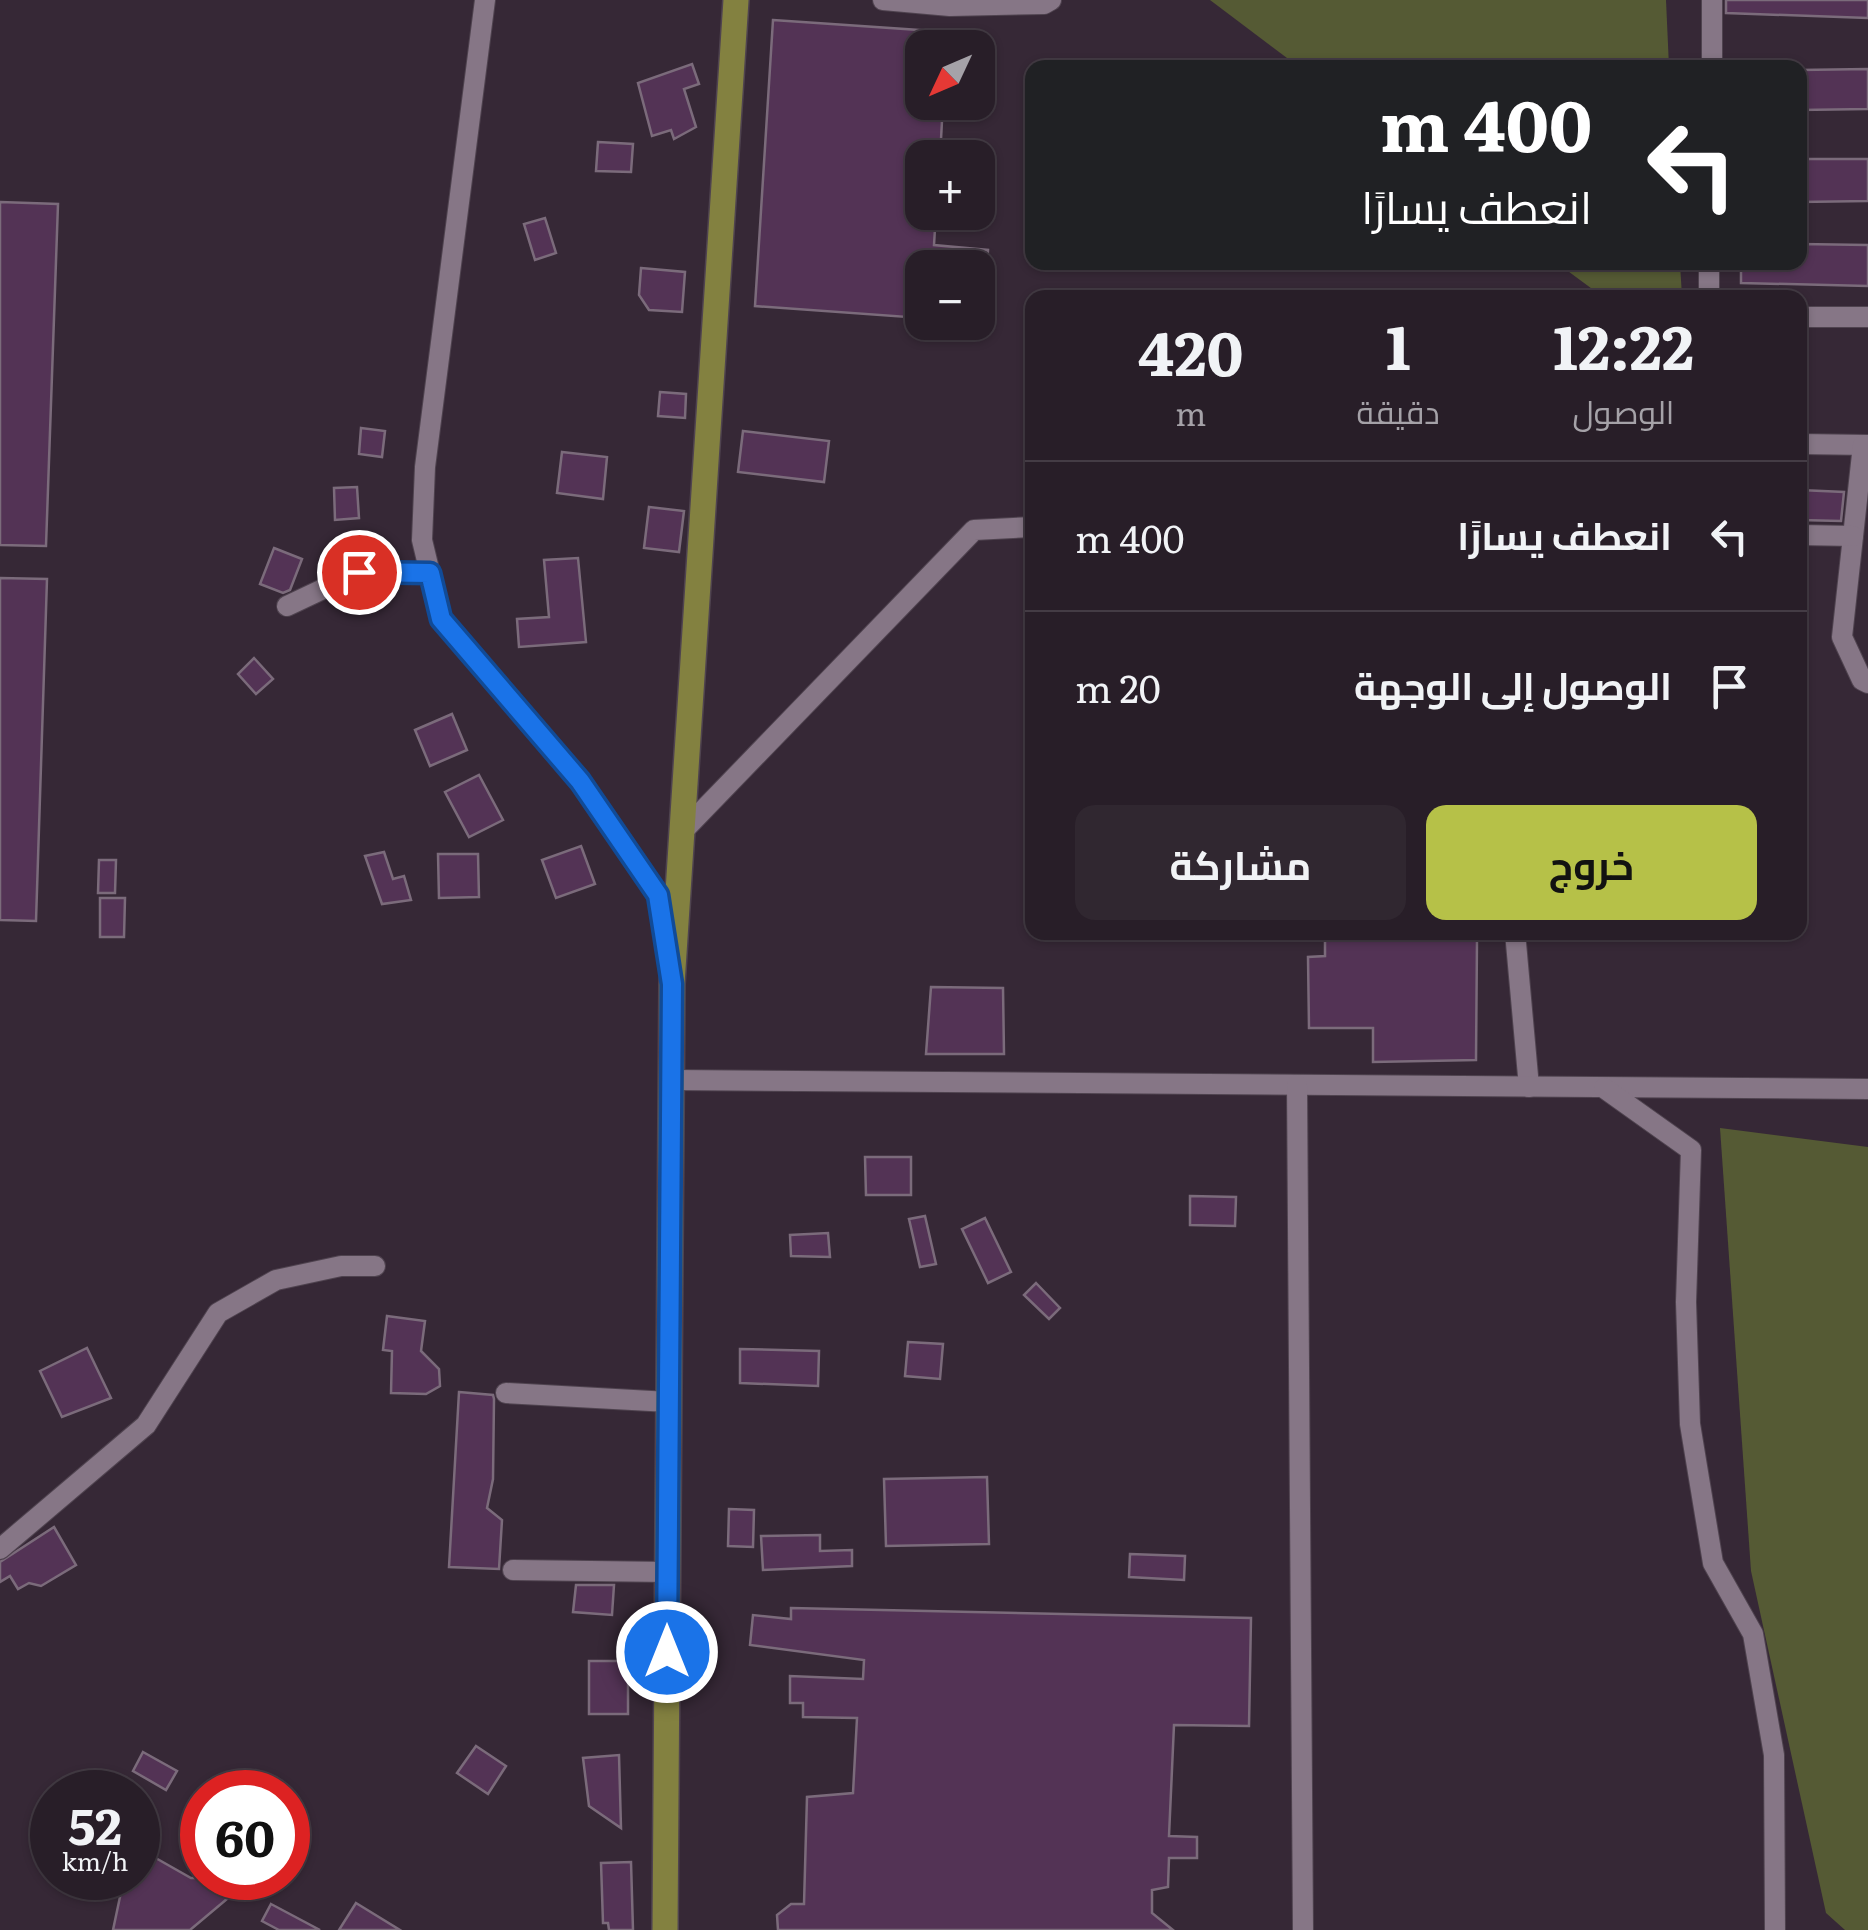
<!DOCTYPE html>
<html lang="ar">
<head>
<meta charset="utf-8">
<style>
	:root { --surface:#281e28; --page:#302730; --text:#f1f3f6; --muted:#a5a2a8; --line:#443c45; --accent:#b6c148 }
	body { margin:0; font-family:Literata,Cairo,serif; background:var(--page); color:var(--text); direction:rtl; height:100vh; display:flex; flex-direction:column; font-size:38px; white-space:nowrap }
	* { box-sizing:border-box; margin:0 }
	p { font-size:32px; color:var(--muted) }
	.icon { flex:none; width:55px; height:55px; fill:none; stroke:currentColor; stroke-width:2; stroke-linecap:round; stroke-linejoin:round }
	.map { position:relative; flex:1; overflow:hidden; direction:ltr }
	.panel { position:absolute; left:1025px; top:290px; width:782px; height:650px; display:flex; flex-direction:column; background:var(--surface); border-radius:20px; box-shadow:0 2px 8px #0004,0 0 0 2px var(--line); direction:rtl }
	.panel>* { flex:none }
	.guide { position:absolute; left:1025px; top:60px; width:782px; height:210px; border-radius:20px; box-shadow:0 2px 8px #0004,0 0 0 2px var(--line); direction:rtl; background:#202124; color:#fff; overflow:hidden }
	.needle { width:65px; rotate:226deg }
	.fabs { position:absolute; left:905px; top:30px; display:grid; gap:20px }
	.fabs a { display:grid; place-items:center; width:90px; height:90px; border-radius:20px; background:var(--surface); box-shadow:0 2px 8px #0004,0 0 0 2px var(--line); font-size:50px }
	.speed { position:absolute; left:30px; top:1770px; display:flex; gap:20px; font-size:50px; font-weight:700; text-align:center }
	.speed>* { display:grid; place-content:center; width:130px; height:130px; border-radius:50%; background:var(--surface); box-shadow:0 2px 8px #0004,0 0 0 2px var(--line); line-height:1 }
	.speed small { font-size:25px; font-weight:400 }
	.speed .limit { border:15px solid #d22; background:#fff; color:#111 }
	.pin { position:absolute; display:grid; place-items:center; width:85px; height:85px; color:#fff; margin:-42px; border:5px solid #fff; border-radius:50%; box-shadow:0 2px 10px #0007 }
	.me { position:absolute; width:110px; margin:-55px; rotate:0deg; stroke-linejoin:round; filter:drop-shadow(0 0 8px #0008) }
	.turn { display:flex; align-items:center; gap:35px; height:210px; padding:0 50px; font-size:45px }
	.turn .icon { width:130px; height:130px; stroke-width:2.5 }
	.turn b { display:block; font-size:70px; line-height:85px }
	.eta { display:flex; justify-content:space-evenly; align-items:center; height:170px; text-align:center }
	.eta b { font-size:60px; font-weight:700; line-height:70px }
	.primary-button { display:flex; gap:20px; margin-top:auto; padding:20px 50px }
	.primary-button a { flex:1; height:115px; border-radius:20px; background:var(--accent); color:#111; font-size:40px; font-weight:700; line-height:115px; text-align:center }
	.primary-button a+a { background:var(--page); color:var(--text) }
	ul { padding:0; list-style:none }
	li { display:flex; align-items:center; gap:30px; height:150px; padding:0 50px; border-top:2px solid var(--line) }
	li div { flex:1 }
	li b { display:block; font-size:38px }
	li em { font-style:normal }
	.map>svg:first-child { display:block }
	.green { fill:#555a34 }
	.building { fill:#533355; stroke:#7b6b7b; stroke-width:2.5 }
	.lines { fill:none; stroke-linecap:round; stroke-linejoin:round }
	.minor-casing { stroke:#4f434f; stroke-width:22 }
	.major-casing { stroke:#4f434f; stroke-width:28 }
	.minor { stroke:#867686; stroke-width:20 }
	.major { stroke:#838140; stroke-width:25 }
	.route-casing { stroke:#114b97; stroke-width:25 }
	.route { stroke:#1a73e8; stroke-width:18 }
</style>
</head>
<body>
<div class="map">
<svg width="1868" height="1930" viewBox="0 0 1868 1930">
	<rect width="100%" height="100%" fill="#362836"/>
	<g class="green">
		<path d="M 1210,0 L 1666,0 L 1669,67 L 1299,67 Z"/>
		<path d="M 1557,263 L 1680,263 L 1682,297 L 1603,297 Z"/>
		<path d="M 1720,1128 L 1868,1147 L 1868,1930 L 1845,1930 L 1826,1913 L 1751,1571 Z"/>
	</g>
	<g class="building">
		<path d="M 1726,0 L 1868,0 L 1868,18 L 1726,13 Z"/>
		<path d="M 773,20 L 948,32 L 947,48 L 922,48 L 922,102 L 943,102 L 940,158 L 922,158 L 922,212 L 936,212 L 934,245 L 988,250 L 987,268 L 922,268 L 921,318 L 755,306 Z"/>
		<path d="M 692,64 L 699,84 L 684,89 L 696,127 L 674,139 L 671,130 L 652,136 L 638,83 Z"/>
		<path d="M 1868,69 L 1868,109 L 1800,110 L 1800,70 Z"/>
		<path d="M 598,142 L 633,144 L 631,172 L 596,171 Z"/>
		<path d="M 1800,159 L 1868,159 L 1868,201 L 1800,202 Z"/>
		<path d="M 0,202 L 58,204 L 46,546 L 0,545 Z"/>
		<path d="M 545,218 L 556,253 L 535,260 L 524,224 Z"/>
		<path d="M 1800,244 L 1868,245 L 1868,286 L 1741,283 L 1741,262 L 1800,262 Z"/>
		<path d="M 641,268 L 685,272 L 682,312 L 649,310 L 639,295 Z"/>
		<path d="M 660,392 L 686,394 L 685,418 L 658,416 Z"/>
		<path d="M 361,428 L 385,431 L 382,457 L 359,454 Z"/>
		<path d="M 743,431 L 829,441 L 824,482 L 738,472 Z"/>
		<path d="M 562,452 L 607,457 L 603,499 L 557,493 Z"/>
		<path d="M 357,487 L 359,518 L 335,520 L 334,488 Z"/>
		<path d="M 1800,490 L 1844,492 L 1841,521 L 1800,520 Z"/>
		<path d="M 649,507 L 684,511 L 679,552 L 644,548 Z"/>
		<path d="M 274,548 L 302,559 L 290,590 L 283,593 L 260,584 Z"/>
		<path d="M 578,558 L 586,642 L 519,647 L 517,619 L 549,617 L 544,560 Z"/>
		<path d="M 0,578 L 47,579 L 36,921 L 0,920 Z"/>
		<path d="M 254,658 L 273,679 L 256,694 L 238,674 Z"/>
		<path d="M 452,714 L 467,750 L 430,766 L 415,730 Z"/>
		<path d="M 479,775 L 503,820 L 469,837 L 445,792 Z"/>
		<path d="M 581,846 L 595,884 L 556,898 L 542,860 Z"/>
		<path d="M 384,852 L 393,879 L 404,876 L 411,900 L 382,904 L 365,856 Z"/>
		<path d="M 438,854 L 478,854 L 479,897 L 439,898 Z"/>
		<path d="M 99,860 L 116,860 L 115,893 L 98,893 Z"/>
		<path d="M 100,898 L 125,898 L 124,937 L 100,937 Z"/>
		<path d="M 1325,933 L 1477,940 L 1476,1060 L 1373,1062 L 1373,1028 L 1309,1028 L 1308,957 L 1325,956 Z"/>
		<path d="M 931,987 L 1003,988 L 1004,1054 L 926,1054 Z"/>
		<path d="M 865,1157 L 911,1157 L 911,1195 L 866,1195 Z"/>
		<path d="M 1190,1196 L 1236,1197 L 1235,1226 L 1190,1225 Z"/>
		<path d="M 925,1216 L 936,1264 L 920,1267 L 909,1219 Z"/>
		<path d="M 985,1218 L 1011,1272 L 988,1283 L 962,1229 Z"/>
		<path d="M 828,1233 L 830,1257 L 791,1256 L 790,1235 Z"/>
		<path d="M 1036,1283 L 1060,1308 L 1049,1319 L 1024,1295 Z"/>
		<path d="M 387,1316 L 425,1321 L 421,1351 L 439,1369 L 440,1386 L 426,1394 L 391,1393 L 392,1351 L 383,1350 Z"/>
		<path d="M 908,1342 L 943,1344 L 940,1379 L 905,1376 Z"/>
		<path d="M 87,1348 L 111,1398 L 62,1417 L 40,1371 Z"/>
		<path d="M 740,1349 L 819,1351 L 818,1386 L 740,1383 Z"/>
		<path d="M 459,1392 L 493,1395 L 494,1399 L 493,1479 L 487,1508 L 502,1520 L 499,1569 L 449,1567 Z"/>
		<path d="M 987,1477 L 989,1544 L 886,1546 L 884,1479 Z"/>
		<path d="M 729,1509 L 754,1510 L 753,1547 L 728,1546 Z"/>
		<path d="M 54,1527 L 76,1565 L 41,1586 L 29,1583 L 18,1589 L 10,1576 L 0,1582 L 0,1562 Z"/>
		<path d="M 820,1535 L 820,1551 L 852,1550 L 852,1566 L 763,1570 L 761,1536 Z"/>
		<path d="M 1130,1554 L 1185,1556 L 1184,1580 L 1129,1577 Z"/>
		<path d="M 576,1585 L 614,1585 L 612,1615 L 573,1612 Z"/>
		<path d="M 791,1608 L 1251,1618 L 1249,1726 L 1174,1725 L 1169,1836 L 1197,1837 L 1197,1858 L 1169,1858 L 1168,1887 L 1152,1890 L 1152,1913 L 1173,1930 L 778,1930 L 777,1915 L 791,1904 L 804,1904 L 807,1797 L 853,1793 L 857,1718 L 803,1717 L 803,1703 L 790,1703 L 790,1676 L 863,1679 L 864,1660 L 750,1645 L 753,1615 L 791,1619 Z"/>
		<rect x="589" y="1661" width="39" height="53"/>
		<path d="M 476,1746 L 506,1766 L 488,1794 L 457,1773 Z"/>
		<path d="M 143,1752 L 177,1771 L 166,1790 L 133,1771 Z"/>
		<path d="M 619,1755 L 621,1828 L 589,1806 L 583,1758 Z"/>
		<path d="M 138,1848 L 191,1878 L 252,1878 L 190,1930 L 113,1930 L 124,1878 L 138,1878 Z"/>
		<path d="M 631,1862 L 633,1930 L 609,1930 L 608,1923 L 603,1923 L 601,1863 Z"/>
		<path d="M 356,1903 L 400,1930 L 339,1930 Z"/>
		<path d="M 271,1904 L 320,1930 L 279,1930 L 262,1921 Z"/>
	</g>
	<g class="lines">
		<g class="minor-casing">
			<g id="minor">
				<path d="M 485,0 L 425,467 L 422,540 L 441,619 L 580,781 L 658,895 L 667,956"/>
				<path d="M 883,0 L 950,6 L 1044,4 L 1051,0"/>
				<path d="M 1712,68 L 1712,0"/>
				<path d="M 1709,298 L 1709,262"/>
				<path d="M 1800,317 L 1868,317"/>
				<path d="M 1800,444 L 1868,445"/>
				<path d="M 1863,445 L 1842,637 L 1862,680 L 1868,683"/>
				<path d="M 1800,535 L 1853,536"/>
				<path d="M 287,606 L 359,572 L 430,573"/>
				<path d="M 682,832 L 974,530 L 1032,527"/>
				<path d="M 1515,932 L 1529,1087"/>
				<path d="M 671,1080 L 1868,1089"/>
				<path d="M 1297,1085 L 1303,1930"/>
				<path d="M 1604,1088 L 1691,1150 L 1686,1302 L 1690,1424 L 1713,1563 L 1753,1634 L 1774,1755 L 1775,1930"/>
				<path d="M 506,1393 L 669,1402"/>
				<path d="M 0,1549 L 146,1425 L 218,1313 L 276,1280 L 341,1266 L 375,1266"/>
				<path d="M 513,1570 L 668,1572"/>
			</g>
		</g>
		<g class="major-casing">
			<path id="major" d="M 665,1930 L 672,984 L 736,0"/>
		</g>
		<use href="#minor" class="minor"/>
		<use href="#major" class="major"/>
	</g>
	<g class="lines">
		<g class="route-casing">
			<path id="route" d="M 359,572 L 430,573 L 441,619 L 580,781 L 658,895 L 672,984 L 667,1652"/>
		</g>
		<use href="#route" class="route"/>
	</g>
</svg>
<div class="fabs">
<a><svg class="needle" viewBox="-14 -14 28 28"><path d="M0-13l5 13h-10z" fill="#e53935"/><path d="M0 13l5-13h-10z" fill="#a5a2a8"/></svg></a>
<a>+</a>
<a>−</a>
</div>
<div class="speed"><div>52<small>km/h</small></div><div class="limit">60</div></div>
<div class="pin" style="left:359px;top:572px;background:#d93025"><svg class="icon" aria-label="arrive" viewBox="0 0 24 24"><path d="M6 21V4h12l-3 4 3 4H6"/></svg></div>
<svg class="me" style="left:667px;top:1652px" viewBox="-20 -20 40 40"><circle r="17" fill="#1a73e8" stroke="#fff" stroke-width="3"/><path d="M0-11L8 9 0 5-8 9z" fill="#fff"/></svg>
<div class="guide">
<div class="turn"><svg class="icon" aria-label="left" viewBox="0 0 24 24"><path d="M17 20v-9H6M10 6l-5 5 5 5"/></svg><div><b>400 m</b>انعطف يسارًا</div></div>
</div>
<section class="panel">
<div class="eta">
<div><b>12:22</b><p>الوصول</p></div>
<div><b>1</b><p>دقيقة</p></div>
<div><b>420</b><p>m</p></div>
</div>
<ul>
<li><svg class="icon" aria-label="left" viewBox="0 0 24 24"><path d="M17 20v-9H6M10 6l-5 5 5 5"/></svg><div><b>انعطف يسارًا</b></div><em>400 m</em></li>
<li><svg class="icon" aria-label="arrive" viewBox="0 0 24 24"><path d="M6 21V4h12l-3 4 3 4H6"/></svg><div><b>الوصول إلى الوجهة</b></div><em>20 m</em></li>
</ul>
<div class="primary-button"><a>خروج</a><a>مشاركة</a></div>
</section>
</div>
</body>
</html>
